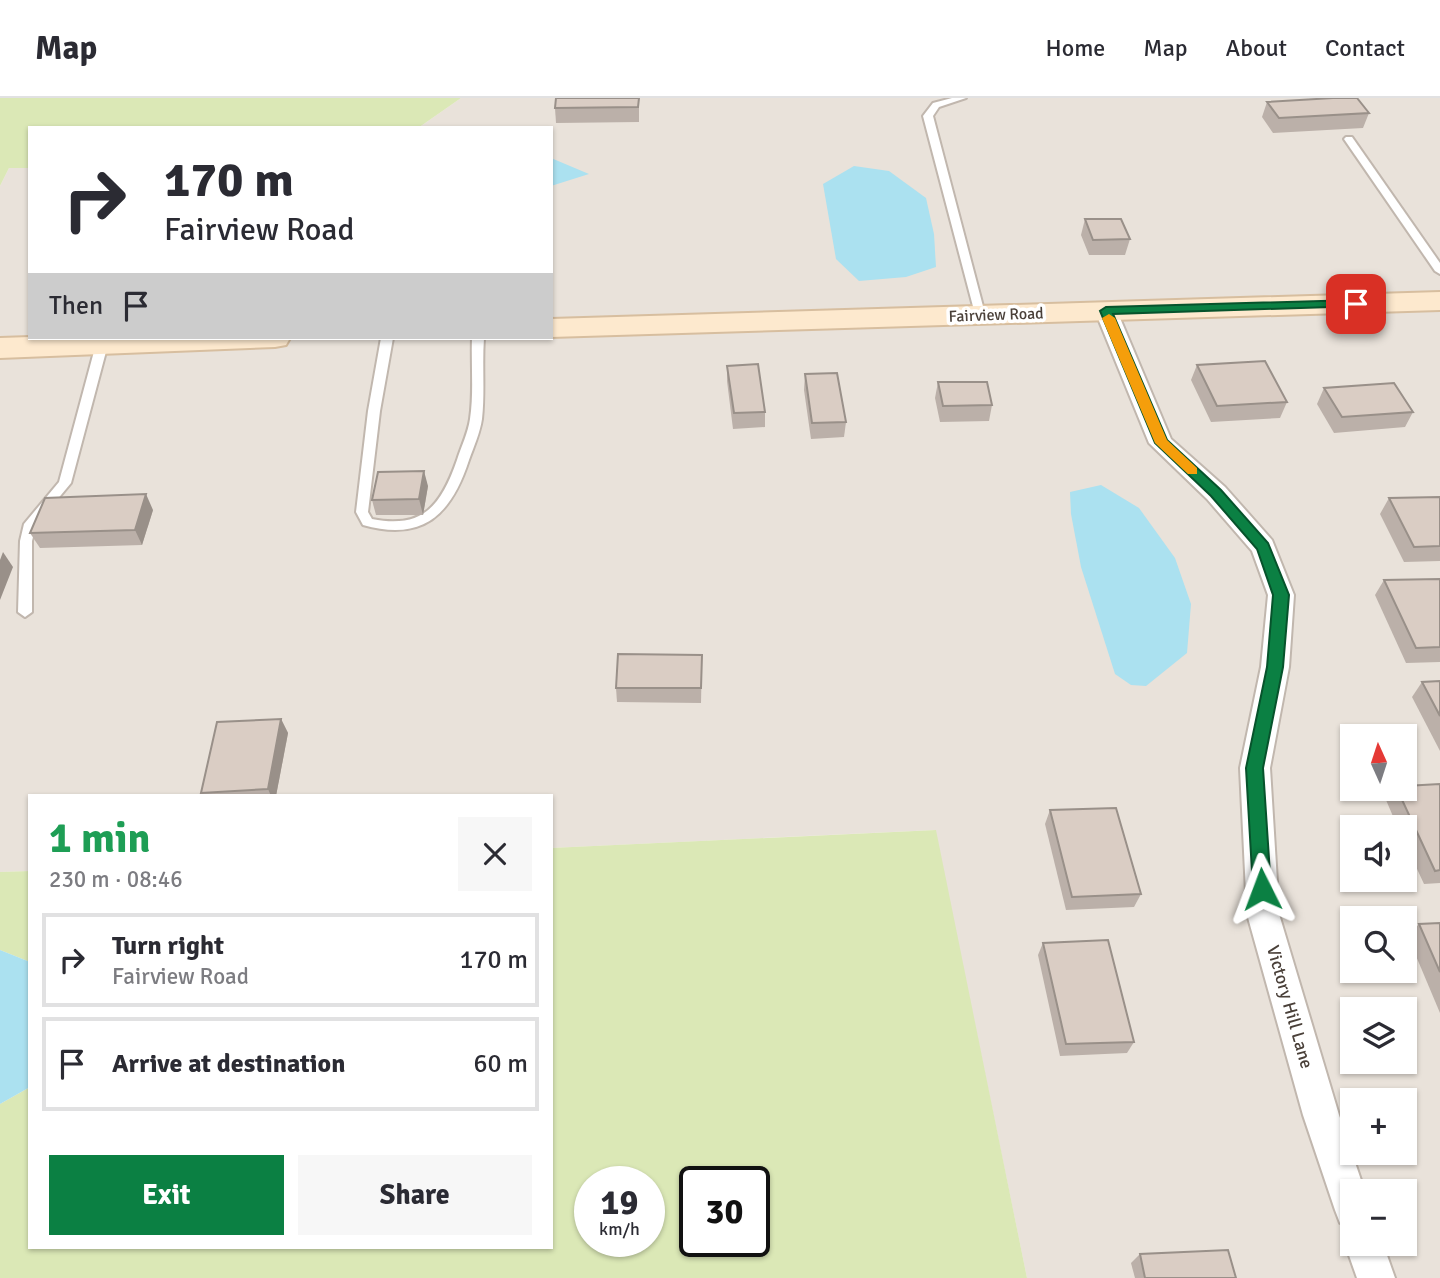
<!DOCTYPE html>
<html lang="en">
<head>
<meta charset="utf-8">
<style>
	:root { --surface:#fff; --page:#f7f7f7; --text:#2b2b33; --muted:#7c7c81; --line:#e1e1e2; --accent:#0b8043 }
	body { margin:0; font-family:Signika,sans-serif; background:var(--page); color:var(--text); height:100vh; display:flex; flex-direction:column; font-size:26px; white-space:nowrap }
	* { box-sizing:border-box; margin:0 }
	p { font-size:23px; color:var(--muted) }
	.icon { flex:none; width:38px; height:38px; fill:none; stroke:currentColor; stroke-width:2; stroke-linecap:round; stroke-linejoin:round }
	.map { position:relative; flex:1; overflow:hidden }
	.panel { position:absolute; left:28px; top:696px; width:525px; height:455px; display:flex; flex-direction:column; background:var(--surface); border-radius:0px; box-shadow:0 2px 5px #0004 }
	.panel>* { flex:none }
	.hud { position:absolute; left:28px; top:28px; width:525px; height:214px; border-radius:0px; box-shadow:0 2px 5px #0004; background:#fff; color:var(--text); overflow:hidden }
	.needle { width:46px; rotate:357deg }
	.controls { position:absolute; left:1340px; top:626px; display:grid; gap:14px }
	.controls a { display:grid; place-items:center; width:77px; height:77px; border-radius:0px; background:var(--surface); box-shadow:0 2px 5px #0004; font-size:35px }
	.speed { position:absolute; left:574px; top:1068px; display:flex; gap:14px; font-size:35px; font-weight:700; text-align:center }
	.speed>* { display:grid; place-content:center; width:91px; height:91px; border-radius:50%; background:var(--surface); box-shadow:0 2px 5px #0004; line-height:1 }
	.speed small { font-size:18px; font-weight:400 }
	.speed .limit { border:4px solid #111; border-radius:10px; background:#fff; color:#111 }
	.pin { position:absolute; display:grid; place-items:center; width:60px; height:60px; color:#fff; margin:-30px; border-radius:14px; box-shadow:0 4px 10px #0006 }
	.me { position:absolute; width:77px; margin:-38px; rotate:357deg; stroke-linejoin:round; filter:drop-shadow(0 0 5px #0008) }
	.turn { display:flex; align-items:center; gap:24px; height:147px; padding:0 21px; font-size:32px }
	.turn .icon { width:91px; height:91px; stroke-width:2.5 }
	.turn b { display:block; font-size:49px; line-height:60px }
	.then { display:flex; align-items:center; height:66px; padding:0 21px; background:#0003; gap:14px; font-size:26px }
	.round { display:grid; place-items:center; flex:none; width:74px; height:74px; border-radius:0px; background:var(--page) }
	.headline { display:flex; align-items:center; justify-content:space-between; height:119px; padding:0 21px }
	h1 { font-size:42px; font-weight:700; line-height:52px; color:#1e9e55 }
	.action { display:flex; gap:14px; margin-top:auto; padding:14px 21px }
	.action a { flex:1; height:80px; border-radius:0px; background:var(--accent); color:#fff; font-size:28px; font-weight:700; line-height:80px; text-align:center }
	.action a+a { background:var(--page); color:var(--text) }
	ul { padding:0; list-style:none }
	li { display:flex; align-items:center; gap:21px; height:94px; margin:0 14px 10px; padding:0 7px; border:4px solid var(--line); border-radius:0px }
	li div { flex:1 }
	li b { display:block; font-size:26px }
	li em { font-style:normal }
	header { display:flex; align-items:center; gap:42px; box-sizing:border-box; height:98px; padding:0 35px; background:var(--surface); border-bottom:2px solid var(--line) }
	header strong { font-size:33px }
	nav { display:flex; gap:38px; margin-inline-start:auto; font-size:24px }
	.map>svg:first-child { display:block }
	.residential { fill:#e9e2da; fill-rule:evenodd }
	.green { fill:#dbe8b6; fill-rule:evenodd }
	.water { fill:#abe1f0 }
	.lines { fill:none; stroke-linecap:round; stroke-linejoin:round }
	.lane-casing { stroke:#c1b7ae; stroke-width:4 }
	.street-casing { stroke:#c1b7ae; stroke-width:4 }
	.secondary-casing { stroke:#d7be9f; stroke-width:4 }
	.lane { fill:#fff; fill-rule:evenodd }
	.street { fill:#fff; fill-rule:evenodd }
	.secondary { fill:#fde9ce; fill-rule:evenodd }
	.wall { fill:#bbb0a9 }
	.shaded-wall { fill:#999089 }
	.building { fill:#dacdc4; stroke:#999089; stroke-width:2 }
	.route { fill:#0b8043; stroke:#07532c; stroke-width:2 }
	.slow { fill:#f59e0b }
	.labels { text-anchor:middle; stroke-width:7; stroke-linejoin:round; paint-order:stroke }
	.far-street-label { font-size:16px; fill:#4a4039; stroke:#fff }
	.street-label { font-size:18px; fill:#4a4039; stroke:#fff }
</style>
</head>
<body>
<header>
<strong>Map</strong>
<nav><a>Home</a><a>Map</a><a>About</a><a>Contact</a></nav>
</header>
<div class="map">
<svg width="1440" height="1180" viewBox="0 0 1440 1180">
	<rect width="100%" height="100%" fill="#f6f1ec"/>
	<path class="residential" d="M 461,0 L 1440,0 L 1440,1180 L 1027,1180 L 935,732 L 551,750 L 551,698 L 30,698 L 30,773 L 0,774 L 0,88 L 9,70 L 30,70 L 30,240 L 551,240 L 551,30 L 418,30 ZM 1353,639 L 1405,639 L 1405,691 L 1353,691 ZM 1353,730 L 1405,730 L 1405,782 L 1353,782 ZM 1353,821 L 1405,821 L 1405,873 L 1353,873 ZM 1353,912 L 1405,912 L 1405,964 L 1353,964 ZM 1353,1003 L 1405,1003 L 1405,1055 L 1353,1055 ZM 1353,1094 L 1405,1094 L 1405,1146 L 1353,1146 Z"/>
	<g class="green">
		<path d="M 0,0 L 461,0 L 418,30 L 30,30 L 30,70 L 9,70 L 0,88 Z"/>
		<path d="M 936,732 L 1027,1180 L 0,1180 L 0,1006 L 30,989 L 30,1150 L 551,1150 L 551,750 ZM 590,1083 L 649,1083 L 649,1143 L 590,1143 ZM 695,1083 L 754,1083 L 754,1143 L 695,1143 Z"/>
		<path d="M 30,773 L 30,864 L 0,852 L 0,774 Z"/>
	</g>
	<g class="water">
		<path d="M 551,60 L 589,76 L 551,88 Z"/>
		<path d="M 854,68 L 889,73 L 926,100 L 934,136 L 936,169 L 906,179 L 859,183 L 836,161 L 823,86 Z"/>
		<path d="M 1101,387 L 1139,410 L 1175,460 L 1191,506 L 1187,555 L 1146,588 L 1131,587 L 1115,576 L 1081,469 L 1071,416 L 1070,394 Z"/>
		<path d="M 0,852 L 30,864 L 30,989 L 0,1006 Z"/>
	</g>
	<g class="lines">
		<g class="lane-casing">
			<g id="lane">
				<path d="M 952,0 L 966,0 L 939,9 L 933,18 L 985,216 L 980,219 L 975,216 L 923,18 L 933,5 Z"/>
				<path d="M 1346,39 L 1352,39 L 1440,165 L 1440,176 L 1435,173 L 1344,41 Z"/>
				<path d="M 381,240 L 393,240 L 380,313 L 368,414 L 372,421 C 423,431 441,408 457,362 C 461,349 468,335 470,321 C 474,295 471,267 472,240 L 484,240 C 482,267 485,294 482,321 C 480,335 474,348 469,362 C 451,417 423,444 363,427 L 356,414 L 368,313 Z"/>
				<path d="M 102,243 L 108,246 L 71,385 L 36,427 L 32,443 L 32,514 L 25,519 L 18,514 L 20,443 L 24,426 L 59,384 L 96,246 Z"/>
			</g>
		</g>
		<g class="street-casing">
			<g id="street">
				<path d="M 1106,206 L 1114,208 L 1117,213 L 1171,341 L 1225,389 L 1272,442 L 1294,497 L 1289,569 L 1270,670 L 1279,816 L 1339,1017 L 1365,1094 L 1353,1094 L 1353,1130 L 1340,1125 L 1335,1112 L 1303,1017 L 1247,816 L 1240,670 L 1261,569 L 1268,497 L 1252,453 L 1207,401 L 1149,345 L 1095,213 L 1098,208 Z"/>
				<path d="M 1353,1132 L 1353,1146 L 1383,1146 L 1395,1180 L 1357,1180 L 1345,1146 Z"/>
			</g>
		</g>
		<g class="secondary-casing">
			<g id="secondary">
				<path d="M 1440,194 L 1440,212 L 551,239 L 551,221 Z"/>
				<path d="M 0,240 L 30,239 L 290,240 L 286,247 L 275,249 L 0,260 Z"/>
			</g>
		</g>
		<use href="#lane" class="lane"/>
		<use href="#street" class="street"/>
		<use href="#secondary" class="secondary"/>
	</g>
	<g class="wall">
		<path d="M 639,0 L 639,24 L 556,25 L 555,10 Z"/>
		<path d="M 1267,4 L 1369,15 L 1363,30 L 1273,35 L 1262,19 Z"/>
		<path d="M 1085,121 L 1130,141 L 1125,157 L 1089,157 L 1081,137 Z"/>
		<path d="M 1197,267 L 1287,304 L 1280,320 L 1211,324 L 1191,282 Z"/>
		<path d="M 727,268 L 765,314 L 765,329 L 733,331 L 727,283 Z"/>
		<path d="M 805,276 L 846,324 L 844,339 L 811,341 L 804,292 Z"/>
		<path d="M 938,284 L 992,307 L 989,323 L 940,324 L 935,300 Z"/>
		<path d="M 1324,290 L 1413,314 L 1405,329 L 1334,335 L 1317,306 Z"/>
		<path d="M 428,388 L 423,417 L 376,417 L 372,402 Z"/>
		<path d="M 1440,399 L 1440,463 L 1404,464 L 1380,416 L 1389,400 Z"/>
		<path d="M 153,412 L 142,447 L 40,450 L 30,435 Z"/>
		<path d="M 1440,481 L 1440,564 L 1406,565 L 1375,497 L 1384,482 Z"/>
		<path d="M 702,557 L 701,605 L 617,604 L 616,590 Z"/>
		<path d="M 1440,583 L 1440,653 L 1412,599 L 1422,584 Z"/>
		<path d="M 281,621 L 288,635 L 276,698 L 204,698 L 201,695 Z"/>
		<path d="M 1440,686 L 1440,785 L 1424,786 L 1405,745 L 1405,730 L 1398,730 L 1386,702 L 1394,691 L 1405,691 Z"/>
		<path d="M 1050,712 L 1141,796 L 1134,809 L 1066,812 L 1045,726 Z"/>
		<path d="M 1440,825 L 1440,915 L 1408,839 L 1419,826 Z"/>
		<path d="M 1043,845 L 1134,944 L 1127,955 L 1060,958 L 1038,857 Z"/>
		<path d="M 1140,1156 L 1236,1180 L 1135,1180 L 1131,1165 Z"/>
	</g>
	<g class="shaded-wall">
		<path d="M 424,373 L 428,388 L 423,417 L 419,401 Z"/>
		<path d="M 146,396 L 153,412 L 142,447 L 135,432 Z"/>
		<path d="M 3,454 L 13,469 L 0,502 L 0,462 Z"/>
		<path d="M 281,621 L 288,635 L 276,698 L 271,698 L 268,691 Z"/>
	</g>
	<g class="building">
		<path d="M 556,0 L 639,0 L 638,9 L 555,10 Z"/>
		<path d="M 1333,0 L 1357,0 L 1369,15 L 1279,20 L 1267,4 Z"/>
		<path d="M 1085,121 L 1121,121 L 1130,141 L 1093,142 Z"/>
		<path d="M 1265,263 L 1287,304 L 1217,308 L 1197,267 Z"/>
		<path d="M 758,266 L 765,314 L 734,315 L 727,268 Z"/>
		<path d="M 837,275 L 846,324 L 812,325 L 805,276 Z"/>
		<path d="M 938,284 L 987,284 L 992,307 L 943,308 Z"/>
		<path d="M 1394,285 L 1413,314 L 1342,319 L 1324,290 Z"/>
		<path d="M 424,373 L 419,401 L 372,402 L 378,374 Z"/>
		<path d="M 146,396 L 135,432 L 30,435 L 45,400 Z"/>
		<path d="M 1440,399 L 1440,448 L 1414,449 L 1389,400 Z"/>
		<path d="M 1440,481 L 1440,549 L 1416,550 L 1384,482 Z"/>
		<path d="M 618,556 L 702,557 L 701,590 L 616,590 Z"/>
		<path d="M 1440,583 L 1440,618 L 1422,584 Z"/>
		<path d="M 281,621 L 268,691 L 201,695 L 217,624 Z"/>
		<path d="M 1440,686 L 1440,772 L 1435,773 L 1397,691 L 1405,691 L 1405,688 Z"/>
		<path d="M 1116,710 L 1141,796 L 1072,799 L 1050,712 Z"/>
		<path d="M 1440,825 L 1440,874 L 1419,826 Z"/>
		<path d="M 1108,842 L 1134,944 L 1066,946 L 1043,845 Z"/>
		<path d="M 1228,1152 L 1236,1180 L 1145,1180 L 1140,1156 Z"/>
	</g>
	<path class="route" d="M 1356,202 L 1361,203 L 1361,208 L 1113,216 L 1167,342 L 1221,392 L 1268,445 L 1289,497 L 1283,569 L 1263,670 L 1271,791 L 1268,797 L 1262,799 L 1255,797 L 1253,791 L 1246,670 L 1267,569 L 1273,497 L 1257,451 L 1211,398 L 1155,345 L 1100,213 L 1106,209 Z"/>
	<path class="slow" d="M 1109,216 L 1115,220 L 1167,342 L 1197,370 L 1197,376 L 1188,376 L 1155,345 L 1102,220 Z"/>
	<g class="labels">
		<g class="far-street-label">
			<text transform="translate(996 216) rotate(-2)" y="6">Fairview Road</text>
		</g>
		<g class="street-label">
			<text transform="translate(1290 909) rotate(74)" y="6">Victory Hill Lane</text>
		</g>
	</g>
</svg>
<div class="controls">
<a><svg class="needle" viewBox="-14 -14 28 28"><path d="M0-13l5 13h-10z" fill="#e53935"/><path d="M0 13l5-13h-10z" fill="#7c7c81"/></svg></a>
<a><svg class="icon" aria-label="sound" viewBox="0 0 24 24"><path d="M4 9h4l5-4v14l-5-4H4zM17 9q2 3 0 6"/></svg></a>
<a><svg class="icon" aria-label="search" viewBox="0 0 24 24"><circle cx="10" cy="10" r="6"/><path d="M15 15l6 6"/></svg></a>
<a><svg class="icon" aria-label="layers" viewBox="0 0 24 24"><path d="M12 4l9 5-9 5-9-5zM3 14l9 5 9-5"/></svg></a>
<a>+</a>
<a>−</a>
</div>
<div class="speed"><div>19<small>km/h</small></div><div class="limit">30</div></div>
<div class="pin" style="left:1356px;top:206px;background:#d93025"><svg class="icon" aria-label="arrive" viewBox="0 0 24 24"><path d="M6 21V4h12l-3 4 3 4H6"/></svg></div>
<svg class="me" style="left:1262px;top:791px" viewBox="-20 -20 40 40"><path d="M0-17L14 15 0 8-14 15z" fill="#0b8043" stroke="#fff" stroke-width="4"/></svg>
<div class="hud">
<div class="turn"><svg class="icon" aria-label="right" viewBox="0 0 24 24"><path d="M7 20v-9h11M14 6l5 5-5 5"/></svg><div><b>170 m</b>Fairview Road</div></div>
<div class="then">Then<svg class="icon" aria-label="arrive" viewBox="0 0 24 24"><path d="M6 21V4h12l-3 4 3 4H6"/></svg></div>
</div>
<section class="panel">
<div class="headline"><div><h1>1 min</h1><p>230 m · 08:46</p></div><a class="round"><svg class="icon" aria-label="close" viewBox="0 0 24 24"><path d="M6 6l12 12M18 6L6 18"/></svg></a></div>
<ul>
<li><svg class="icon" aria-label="right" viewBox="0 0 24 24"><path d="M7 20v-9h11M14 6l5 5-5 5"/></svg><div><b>Turn right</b><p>Fairview Road</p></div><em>170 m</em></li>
<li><svg class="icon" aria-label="arrive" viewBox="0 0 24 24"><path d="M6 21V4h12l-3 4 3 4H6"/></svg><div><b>Arrive at destination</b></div><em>60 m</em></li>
</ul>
<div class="action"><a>Exit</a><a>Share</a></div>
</section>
</div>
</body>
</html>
